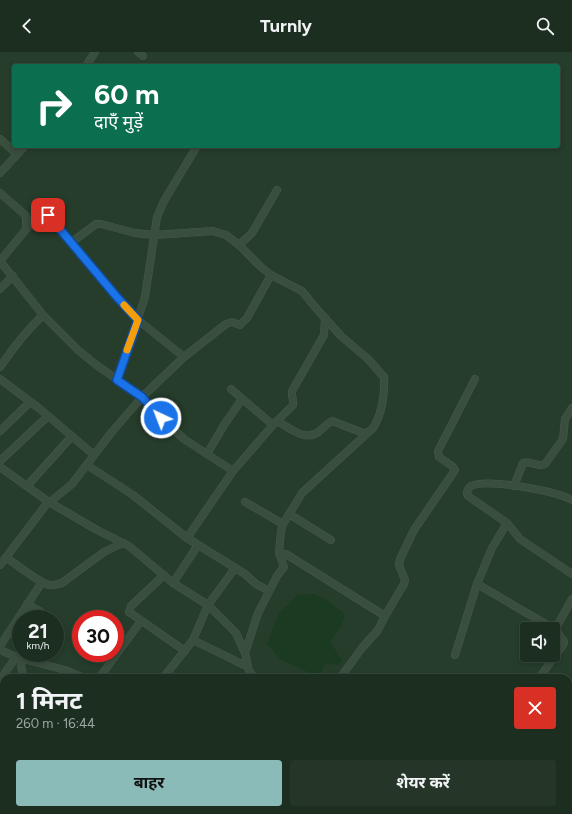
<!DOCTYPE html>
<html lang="hi">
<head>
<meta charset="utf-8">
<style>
	:root { --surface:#1c2e20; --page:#253629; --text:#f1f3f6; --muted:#a0a8a5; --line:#3a4a3e; --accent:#8bbbb9 }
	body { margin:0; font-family:Figtree,"Noto Sans Devanagari",sans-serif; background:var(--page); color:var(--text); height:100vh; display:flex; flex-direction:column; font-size:15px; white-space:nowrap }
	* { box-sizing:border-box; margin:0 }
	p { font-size:13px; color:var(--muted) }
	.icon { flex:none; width:22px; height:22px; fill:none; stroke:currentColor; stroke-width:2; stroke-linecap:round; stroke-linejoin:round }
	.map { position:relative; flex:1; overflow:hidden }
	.panel { position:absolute; left:0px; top:622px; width:572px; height:140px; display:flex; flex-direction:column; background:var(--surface); border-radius:12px 12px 0 0; box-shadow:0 2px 6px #0003,0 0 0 1px var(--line) }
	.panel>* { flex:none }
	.guide { position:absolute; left:12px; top:12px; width:548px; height:84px; border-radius:4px; box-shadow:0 2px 6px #0003,0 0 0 1px var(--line); background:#0b6e4f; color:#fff; overflow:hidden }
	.fabs { position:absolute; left:520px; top:570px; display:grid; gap:8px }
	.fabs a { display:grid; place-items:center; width:40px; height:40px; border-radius:4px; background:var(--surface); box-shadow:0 2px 6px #0003,0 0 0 1px var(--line); font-size:20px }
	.speed { position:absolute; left:12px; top:558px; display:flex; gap:8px; font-size:20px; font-weight:700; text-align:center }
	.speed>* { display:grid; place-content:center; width:52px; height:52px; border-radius:50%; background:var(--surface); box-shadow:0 2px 6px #0003,0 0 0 1px var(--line); line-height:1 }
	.speed small { font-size:10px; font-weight:400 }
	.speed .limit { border:6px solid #d22; background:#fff; color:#111 }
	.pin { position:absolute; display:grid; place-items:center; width:34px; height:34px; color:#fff; margin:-17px; border-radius:8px; box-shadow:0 2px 6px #0006 }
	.me { position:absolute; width:44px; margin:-22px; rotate:317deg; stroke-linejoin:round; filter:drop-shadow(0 0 3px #0008) }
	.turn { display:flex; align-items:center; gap:14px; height:84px; padding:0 16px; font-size:18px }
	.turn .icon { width:52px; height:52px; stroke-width:2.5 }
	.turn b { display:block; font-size:28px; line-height:34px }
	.round { display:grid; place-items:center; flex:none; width:42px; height:42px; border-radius:4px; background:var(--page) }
	.summary { display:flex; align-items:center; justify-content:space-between; height:68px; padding:0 16px }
	h1 { font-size:24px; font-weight:700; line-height:30px }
	.action { display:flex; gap:8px; margin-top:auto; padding:8px 16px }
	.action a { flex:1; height:46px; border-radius:4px; background:var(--accent); color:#111; font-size:16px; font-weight:700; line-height:46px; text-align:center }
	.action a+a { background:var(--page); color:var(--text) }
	header { display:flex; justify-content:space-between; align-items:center; height:52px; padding:0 16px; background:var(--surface); font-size:18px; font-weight:700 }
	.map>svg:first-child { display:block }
	.water { fill:#1a3b21 }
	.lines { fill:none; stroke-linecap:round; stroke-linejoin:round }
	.minor-casing { stroke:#465a4b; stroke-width:8 }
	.minor { stroke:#3a4e3e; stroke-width:7 }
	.route-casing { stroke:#114b97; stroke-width:10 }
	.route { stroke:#1a73e8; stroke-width:7 }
	.slow { stroke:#f59e0b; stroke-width:7 }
</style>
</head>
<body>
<header><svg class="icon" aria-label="back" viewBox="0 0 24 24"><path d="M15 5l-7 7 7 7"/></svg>Turnly<svg class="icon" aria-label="search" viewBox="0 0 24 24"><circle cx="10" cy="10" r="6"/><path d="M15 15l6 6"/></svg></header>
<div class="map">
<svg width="572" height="762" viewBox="0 0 572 762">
	<rect width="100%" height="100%" fill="#263d2b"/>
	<path class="water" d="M 313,542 L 326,547 L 345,562 L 342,572 L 330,590 L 342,608 L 339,613 L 325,612 L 319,625 L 281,608 L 267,592 L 279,561 L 298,543 Z"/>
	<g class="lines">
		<g class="minor-casing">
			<g id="minor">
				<path d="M 138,0 L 143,4"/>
				<path d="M 86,14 L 95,0"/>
				<path d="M 0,87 L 17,102"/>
				<path d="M 0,121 L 25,94"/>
				<path d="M 0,141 L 24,162 L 26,164 L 26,177"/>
				<path d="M 72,190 L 96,172 L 101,172 L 135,181 L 155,183 L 213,179 L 226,183 L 239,193 L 261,215 L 271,223 L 302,239 L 315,255 L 341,284 L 368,307 L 384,325 C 385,342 382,362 373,376 L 302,441 L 283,472 L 281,479 L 279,501 L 284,515 L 277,524 L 258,561 L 245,601"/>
				<path d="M 239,193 L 252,181 L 277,138"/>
				<path d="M 0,209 L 43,263 L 78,298 L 95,312 L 142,345 L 161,366 L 184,387 L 233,419"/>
				<path d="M 0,209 L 37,164 L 41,161 L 48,163 L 116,244 L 138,268 L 184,305"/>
				<path d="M 0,237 L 13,224"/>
				<path d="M 0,315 C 13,296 26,279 43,263"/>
				<path d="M 0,327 L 40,357 L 94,403"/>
				<path d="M 117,328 L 145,245 L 157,165 L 164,149 L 197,94"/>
				<path d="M 231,337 L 273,373"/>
				<path d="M 277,369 C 288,375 304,389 317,381 C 322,378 326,372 332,369 L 366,382"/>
				<path d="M 0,379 L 30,350"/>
				<path d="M 207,402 L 224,373 L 242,347"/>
				<path d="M 0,409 L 48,364"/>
				<path d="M 87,413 L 133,443 L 187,486 L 245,522 L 256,532 L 269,539"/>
				<path d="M 0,415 L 49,450 L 97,478 L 129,494 L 173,531 L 208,553 L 236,581 L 245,601 L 249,619 L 255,626"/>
				<path d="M 27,434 L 72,384"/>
				<path d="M 514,434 L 523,411 C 531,408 537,416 545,412 L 563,387 L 565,367 L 572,356"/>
				<path d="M 572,448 C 556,439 487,426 471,434 C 468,436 467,438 467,442 L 468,444 L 507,471 L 520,487 L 572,522"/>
				<path d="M 245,450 L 283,472"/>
				<path d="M 289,462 L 331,488"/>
				<path d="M 187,486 L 233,419 L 273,373 L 293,353 C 294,347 291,344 292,339 L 324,283 L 325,266"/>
				<path d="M 279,501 L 286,502 L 385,564"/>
				<path d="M 7,506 C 17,513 38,530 49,533 C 53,534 58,532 62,531 L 104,500 L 123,491"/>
				<path d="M 0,513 L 45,454 L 72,432 L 111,381 L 142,345 L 184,305 L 226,272 L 232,270 L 240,273 L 247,266 L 271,223"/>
				<path d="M 164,523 L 131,554 L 129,560 L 185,599"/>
				<path d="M 173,531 L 198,493"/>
				<path d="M 477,532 L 556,578"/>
				<path d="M 27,552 L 41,560 L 44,567"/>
				<path d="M 193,588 L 248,615"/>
				<path d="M 0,594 L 42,530"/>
				<path d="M 0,598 L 16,605 L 65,618 L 84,626"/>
				<path d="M 455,603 L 477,532 L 492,496 L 507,471"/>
				<path d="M 25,626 C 19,615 20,611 28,601"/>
				<path d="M 99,626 L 141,569"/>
				<path d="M 163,626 L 193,588 L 208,553 L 235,516"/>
				<path d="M 340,626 L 362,596 L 378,578 L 385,564 L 404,532 L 405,528 L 399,513 L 400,507 L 414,478 L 455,418 L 452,414 L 439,405 L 438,399 L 475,327"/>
				<path d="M 539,626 L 563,593 L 564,590 L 556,578 L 557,574 L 572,547"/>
				<path d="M 0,628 L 16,605"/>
				<path d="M 568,697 L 572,693"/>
				<path d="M 568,706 L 572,709"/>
				<path d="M 0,715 L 4,710"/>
				<path d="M 327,758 L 334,762"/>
				<path d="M 427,758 L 435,762"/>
				<path d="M 467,758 L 474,762"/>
				<path d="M 0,761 L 6,762"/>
				<path d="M 50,762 L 52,758"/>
				<path d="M 218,762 L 219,758"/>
				<path d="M 316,762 L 318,758"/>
				<path d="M 452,762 L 454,758"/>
				<path d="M 525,762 L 525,758"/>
			</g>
		</g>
		<use href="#minor" class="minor"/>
	</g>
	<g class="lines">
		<g class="route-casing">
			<path id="route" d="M 48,163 L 116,244 L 138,268 L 117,328 L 142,345 L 161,366"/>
		</g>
		<use href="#route" class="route"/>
		<path class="slow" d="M 124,253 L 138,268 L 127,298"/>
	</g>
</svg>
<div class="fabs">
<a><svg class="icon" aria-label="sound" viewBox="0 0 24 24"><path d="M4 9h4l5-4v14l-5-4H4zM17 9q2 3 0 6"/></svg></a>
</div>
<div class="speed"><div>21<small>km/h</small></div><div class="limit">30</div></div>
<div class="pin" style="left:48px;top:163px;background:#d93025"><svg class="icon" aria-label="arrive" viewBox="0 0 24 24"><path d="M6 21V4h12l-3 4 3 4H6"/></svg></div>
<svg class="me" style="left:161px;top:366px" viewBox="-20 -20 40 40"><circle r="17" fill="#1a73e8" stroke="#fff" stroke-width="3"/><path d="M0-11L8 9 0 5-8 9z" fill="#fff"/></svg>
<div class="guide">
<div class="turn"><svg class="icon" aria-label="right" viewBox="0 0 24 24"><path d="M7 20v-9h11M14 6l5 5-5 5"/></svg><div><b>60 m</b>दाएँ मुड़ें</div></div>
</div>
<section class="panel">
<div class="summary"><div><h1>1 मिनट</h1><p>260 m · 16:44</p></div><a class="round" style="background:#d93025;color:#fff"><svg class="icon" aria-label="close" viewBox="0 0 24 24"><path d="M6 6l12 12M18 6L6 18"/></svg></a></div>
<div class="action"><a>बाहर</a><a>शेयर करें</a></div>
</section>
</div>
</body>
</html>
